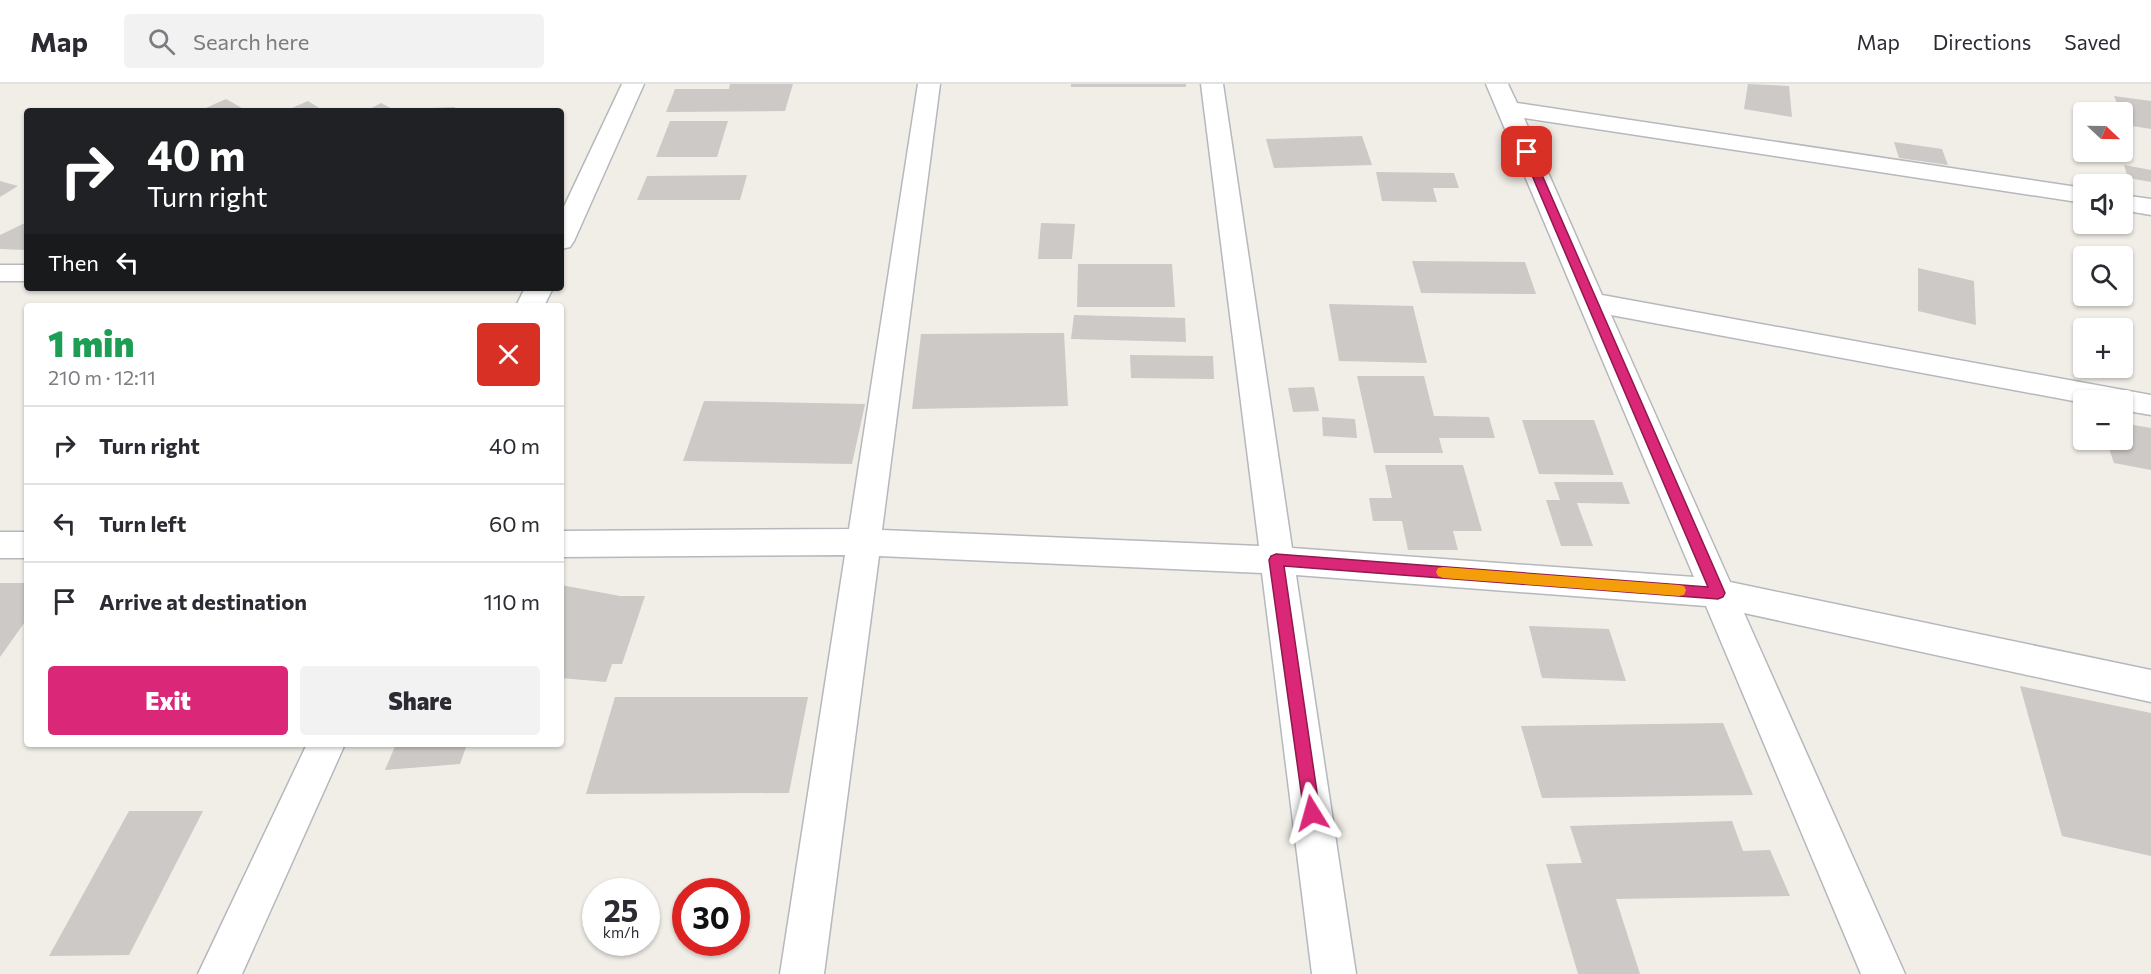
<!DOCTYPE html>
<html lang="en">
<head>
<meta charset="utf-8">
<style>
	:root { --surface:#fff; --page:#f2f2f3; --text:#2b2b33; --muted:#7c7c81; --line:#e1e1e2; --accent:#db2777 }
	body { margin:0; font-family:Commissioner,sans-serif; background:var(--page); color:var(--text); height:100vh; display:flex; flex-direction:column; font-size:22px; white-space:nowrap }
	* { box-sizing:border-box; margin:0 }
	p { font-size:20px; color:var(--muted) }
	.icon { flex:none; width:33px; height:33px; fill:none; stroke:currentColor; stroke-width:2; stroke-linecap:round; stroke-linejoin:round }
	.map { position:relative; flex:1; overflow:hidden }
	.drawer { position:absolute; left:24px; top:219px; width:540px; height:444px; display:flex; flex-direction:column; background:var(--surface); border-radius:6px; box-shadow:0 2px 4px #0004 }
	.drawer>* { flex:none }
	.hud { position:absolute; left:24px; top:24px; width:540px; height:183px; border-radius:6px; box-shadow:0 2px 4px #0004; background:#202124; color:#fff; overflow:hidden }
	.needle { width:39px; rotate:112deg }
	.controls { position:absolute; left:2073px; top:18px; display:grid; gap:12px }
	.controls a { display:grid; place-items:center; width:60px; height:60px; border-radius:6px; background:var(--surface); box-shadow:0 2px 4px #0004; font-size:30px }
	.speed { position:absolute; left:582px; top:794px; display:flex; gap:12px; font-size:30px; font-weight:700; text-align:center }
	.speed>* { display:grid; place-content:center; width:78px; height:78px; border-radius:50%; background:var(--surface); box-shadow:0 2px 4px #0004; line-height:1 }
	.speed small { font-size:15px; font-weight:400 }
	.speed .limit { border:9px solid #d22; background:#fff; color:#111 }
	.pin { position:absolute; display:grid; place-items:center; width:51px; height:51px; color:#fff; margin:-26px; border-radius:12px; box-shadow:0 3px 9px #0006 }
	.me { position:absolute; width:66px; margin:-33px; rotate:352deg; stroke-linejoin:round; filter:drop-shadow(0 0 4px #0008) }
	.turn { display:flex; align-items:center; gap:21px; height:126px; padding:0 24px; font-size:27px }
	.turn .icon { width:78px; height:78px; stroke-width:2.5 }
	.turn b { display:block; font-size:42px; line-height:51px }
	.then { display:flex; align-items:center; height:57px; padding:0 24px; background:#0003; gap:12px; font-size:22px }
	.round { display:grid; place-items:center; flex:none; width:63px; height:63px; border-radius:6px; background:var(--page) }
	.head { display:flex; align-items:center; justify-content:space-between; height:102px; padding:0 24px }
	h1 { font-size:36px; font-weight:800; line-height:45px; color:#1e9e55 }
	.button { display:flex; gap:12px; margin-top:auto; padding:12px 24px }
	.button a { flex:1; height:69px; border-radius:6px; background:var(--accent); color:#fff; font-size:24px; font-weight:800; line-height:69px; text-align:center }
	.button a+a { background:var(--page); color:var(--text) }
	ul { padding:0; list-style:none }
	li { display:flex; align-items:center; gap:18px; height:78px; padding:0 24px; border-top:2px solid var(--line) }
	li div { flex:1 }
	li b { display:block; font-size:22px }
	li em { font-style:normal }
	header { display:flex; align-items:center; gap:36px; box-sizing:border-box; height:84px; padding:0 30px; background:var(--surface); border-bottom:2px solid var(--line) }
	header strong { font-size:28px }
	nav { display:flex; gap:33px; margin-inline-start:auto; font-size:21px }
	.search { width:420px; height:54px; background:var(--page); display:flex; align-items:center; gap:15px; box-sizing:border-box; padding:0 21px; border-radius:6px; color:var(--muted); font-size:22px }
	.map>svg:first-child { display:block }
	.building { fill:#ccc9c6 }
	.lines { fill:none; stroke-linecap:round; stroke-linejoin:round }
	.street-casing { stroke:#b5b8bc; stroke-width:3 }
	.secondary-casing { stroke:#b4b8bc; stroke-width:3 }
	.street { fill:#fff; fill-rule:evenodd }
	.secondary { fill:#fff; fill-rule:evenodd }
	.route { fill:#db2777; stroke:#8e194d; stroke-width:1.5 }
	.slow { fill:#f59e0b }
</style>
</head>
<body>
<header>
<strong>Map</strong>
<div class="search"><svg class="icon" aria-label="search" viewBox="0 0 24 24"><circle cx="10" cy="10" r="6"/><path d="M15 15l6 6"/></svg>Search here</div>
<nav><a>Map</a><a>Directions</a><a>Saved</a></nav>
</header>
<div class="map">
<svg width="2151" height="890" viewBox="0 0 2151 890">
	<rect width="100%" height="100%" fill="#f1eee8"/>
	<g class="building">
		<path d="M 730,0 L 793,0 L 785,27 L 666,28 L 675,5 L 729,5 Z"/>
		<rect x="1071" y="0" width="115" height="3"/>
		<path d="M 1748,0 L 1789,2 L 1792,33 L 1744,25 Z"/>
		<path d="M 2114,12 L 2151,17 L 2151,45 L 2126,41 Z"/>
		<path d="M 226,15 L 247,27 L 199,27 Z"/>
		<path d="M 308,17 L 324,27 L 285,27 Z"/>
		<path d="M 381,19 L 396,27 L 366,27 Z"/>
		<path d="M 455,23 L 453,27 L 429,27 L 431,24 Z"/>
		<path d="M 670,37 L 728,37 L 717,73 L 656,73 Z"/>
		<path d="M 1362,52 L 1372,81 L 1274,84 L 1266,55 Z"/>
		<path d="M 1894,58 L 1942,65 L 1948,81 L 1899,74 Z"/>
		<path d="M 2124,81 L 2151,86 L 2151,98 L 2128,94 Z"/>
		<path d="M 1376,88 L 1454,89 L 1459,104 L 1433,104 L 1437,118 L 1382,117 Z"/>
		<path d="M 747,91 L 740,116 L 637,116 L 647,92 Z"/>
		<path d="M 0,97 L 18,102 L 0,113 Z"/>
		<path d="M 27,138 L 27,166 L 0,165 L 0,151 Z"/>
		<path d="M 1041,139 L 1075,140 L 1072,175 L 1038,175 Z"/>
		<path d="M 1412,177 L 1525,178 L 1536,210 L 1421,209 Z"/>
		<path d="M 1078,180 L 1172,180 L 1175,223 L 1077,223 Z"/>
		<path d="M 1918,184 L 1974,197 L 1976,241 L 1918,227 Z"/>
		<path d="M 1329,220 L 1413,222 L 1427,279 L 1339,277 Z"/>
		<path d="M 1074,231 L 1185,234 L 1186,258 L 1071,255 Z"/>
		<path d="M 1064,249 L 1068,322 L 912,325 L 921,250 Z"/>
		<path d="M 1130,271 L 1213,272 L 1214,295 L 1131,294 Z"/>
		<path d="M 1357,292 L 1424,292 L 1434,332 L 1489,333 L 1495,354 L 1439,354 L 1443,369 L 1374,369 Z"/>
		<path d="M 1314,303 L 1319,327 L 1293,328 L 1288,304 Z"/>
		<path d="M 704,317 L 865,320 L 852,380 L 683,377 Z"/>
		<path d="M 1322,333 L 1355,335 L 1357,354 L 1323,352 Z"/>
		<path d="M 1522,336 L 1594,336 L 1614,391 L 1539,390 Z"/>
		<path d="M 2122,339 L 2151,344 L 2151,386 L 2114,379 L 2106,356 L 2122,356 Z"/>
		<path d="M 1385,381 L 1463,381 L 1482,447 L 1453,447 L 1458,466 L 1408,466 L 1402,437 L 1373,437 L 1369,414 L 1392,414 Z"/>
		<path d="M 1554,398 L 1622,398 L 1630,420 L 1577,419 L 1593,462 L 1561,462 L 1546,416 L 1560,416 Z"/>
		<path d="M 0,499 L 27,499 L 27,535 L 0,573 Z"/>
		<path d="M 561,501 L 620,512 L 645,512 L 622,580 L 612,580 L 606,598 L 561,594 Z"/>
		<path d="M 1529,542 L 1609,545 L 1626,597 L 1542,594 Z"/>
		<path d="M 2020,602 L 2151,629 L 2151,772 L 2062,752 Z"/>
		<path d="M 615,613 L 808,613 L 789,709 L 586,710 Z"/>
		<path d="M 1723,639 L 1753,711 L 1542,714 L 1521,642 Z"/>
		<path d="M 396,660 L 467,660 L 460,680 L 385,686 Z"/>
		<path d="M 129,727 L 203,727 L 129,871 L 49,872 Z"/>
		<path d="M 1732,737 L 1743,767 L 1770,766 L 1790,812 L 1616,815 L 1640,890 L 1578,890 L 1546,780 L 1582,779 L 1570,742 Z"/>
	</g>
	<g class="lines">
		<g class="street-casing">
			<g id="street">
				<path d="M 918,0 L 940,0 L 882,446 L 1259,462 L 1201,0 L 1223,0 L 1292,464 L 1694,493 L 1486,0 L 1508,0 L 1517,19 L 2084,104 L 2084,119 L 1524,34 L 1602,211 L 2151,311 L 2151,331 L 2122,326 L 2122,316 L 2084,316 L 2084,319 L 1611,231 L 1730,498 L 2151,586 L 2151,618 L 1744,529 L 1905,890 L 1861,890 L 1706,522 L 1296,491 L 1356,890 L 1312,890 L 1262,489 L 879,472 L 824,890 L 780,890 L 845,471 L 561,473 L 561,447 L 849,445 Z"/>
				<path d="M 2122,111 L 2151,115 L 2151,131 L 2122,126 Z"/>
				<rect x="0" y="181" width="27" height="16"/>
				<rect x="0" y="448" width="27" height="26"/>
			</g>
		</g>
		<g class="secondary-casing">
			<g id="secondary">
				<path d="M 622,0 L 644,0 L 574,157 L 570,163 L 561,165 L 561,129 Z"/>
				<path d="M 525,204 L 553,204 L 544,222 L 516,222 Z"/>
				<path d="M 307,660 L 345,660 L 242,890 L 198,890 Z"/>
			</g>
		</g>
		<use href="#street" class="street"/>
		<use href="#secondary" class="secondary"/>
	</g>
	<path class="route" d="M 1527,65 L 1532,68 L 1725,509 L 1723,513 L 1718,515 L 1284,482 L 1320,729 L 1318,734 L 1312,736 L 1306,734 L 1304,729 L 1269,476 L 1271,472 L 1276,470 L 1708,503 L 1522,68 Z"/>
	<path class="slow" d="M 1443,483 L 1679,501 L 1684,502 L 1686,506 L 1684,511 L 1679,512 L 1443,494 L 1438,492 L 1436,488 L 1438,484 Z"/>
</svg>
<div class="controls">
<a><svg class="needle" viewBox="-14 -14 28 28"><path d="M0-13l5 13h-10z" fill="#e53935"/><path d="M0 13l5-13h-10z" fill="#7c7c81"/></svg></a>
<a><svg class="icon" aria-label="sound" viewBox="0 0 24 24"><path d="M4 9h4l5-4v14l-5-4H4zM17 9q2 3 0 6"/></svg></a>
<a><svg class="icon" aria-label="search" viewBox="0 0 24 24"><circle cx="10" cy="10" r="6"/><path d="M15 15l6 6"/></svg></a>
<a>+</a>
<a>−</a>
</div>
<div class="speed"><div>25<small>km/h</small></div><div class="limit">30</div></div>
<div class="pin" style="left:1527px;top:68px;background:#d93025"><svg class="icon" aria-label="arrive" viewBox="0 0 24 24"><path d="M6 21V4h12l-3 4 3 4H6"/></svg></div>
<svg class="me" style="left:1312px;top:729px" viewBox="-20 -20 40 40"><path d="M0-17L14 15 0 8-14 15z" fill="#db2777" stroke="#fff" stroke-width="4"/></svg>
<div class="hud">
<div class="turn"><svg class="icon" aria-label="right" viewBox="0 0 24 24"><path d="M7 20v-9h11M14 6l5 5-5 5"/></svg><div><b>40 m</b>Turn right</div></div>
<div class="then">Then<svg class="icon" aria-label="left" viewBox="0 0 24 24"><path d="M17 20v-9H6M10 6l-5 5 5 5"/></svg></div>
</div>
<section class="drawer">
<div class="head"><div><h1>1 min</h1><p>210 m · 12:11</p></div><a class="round" style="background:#d93025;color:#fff"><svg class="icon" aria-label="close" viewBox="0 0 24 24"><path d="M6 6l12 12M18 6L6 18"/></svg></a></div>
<ul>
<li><svg class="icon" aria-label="right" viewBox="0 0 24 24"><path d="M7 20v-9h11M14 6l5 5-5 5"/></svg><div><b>Turn right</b></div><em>40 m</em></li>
<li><svg class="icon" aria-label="left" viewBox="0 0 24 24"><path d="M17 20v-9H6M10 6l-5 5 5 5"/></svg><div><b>Turn left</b></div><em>60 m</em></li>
<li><svg class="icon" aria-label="arrive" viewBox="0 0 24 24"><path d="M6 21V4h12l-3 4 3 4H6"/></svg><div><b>Arrive at destination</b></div><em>110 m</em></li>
</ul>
<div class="button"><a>Exit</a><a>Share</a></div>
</section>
</div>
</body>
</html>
